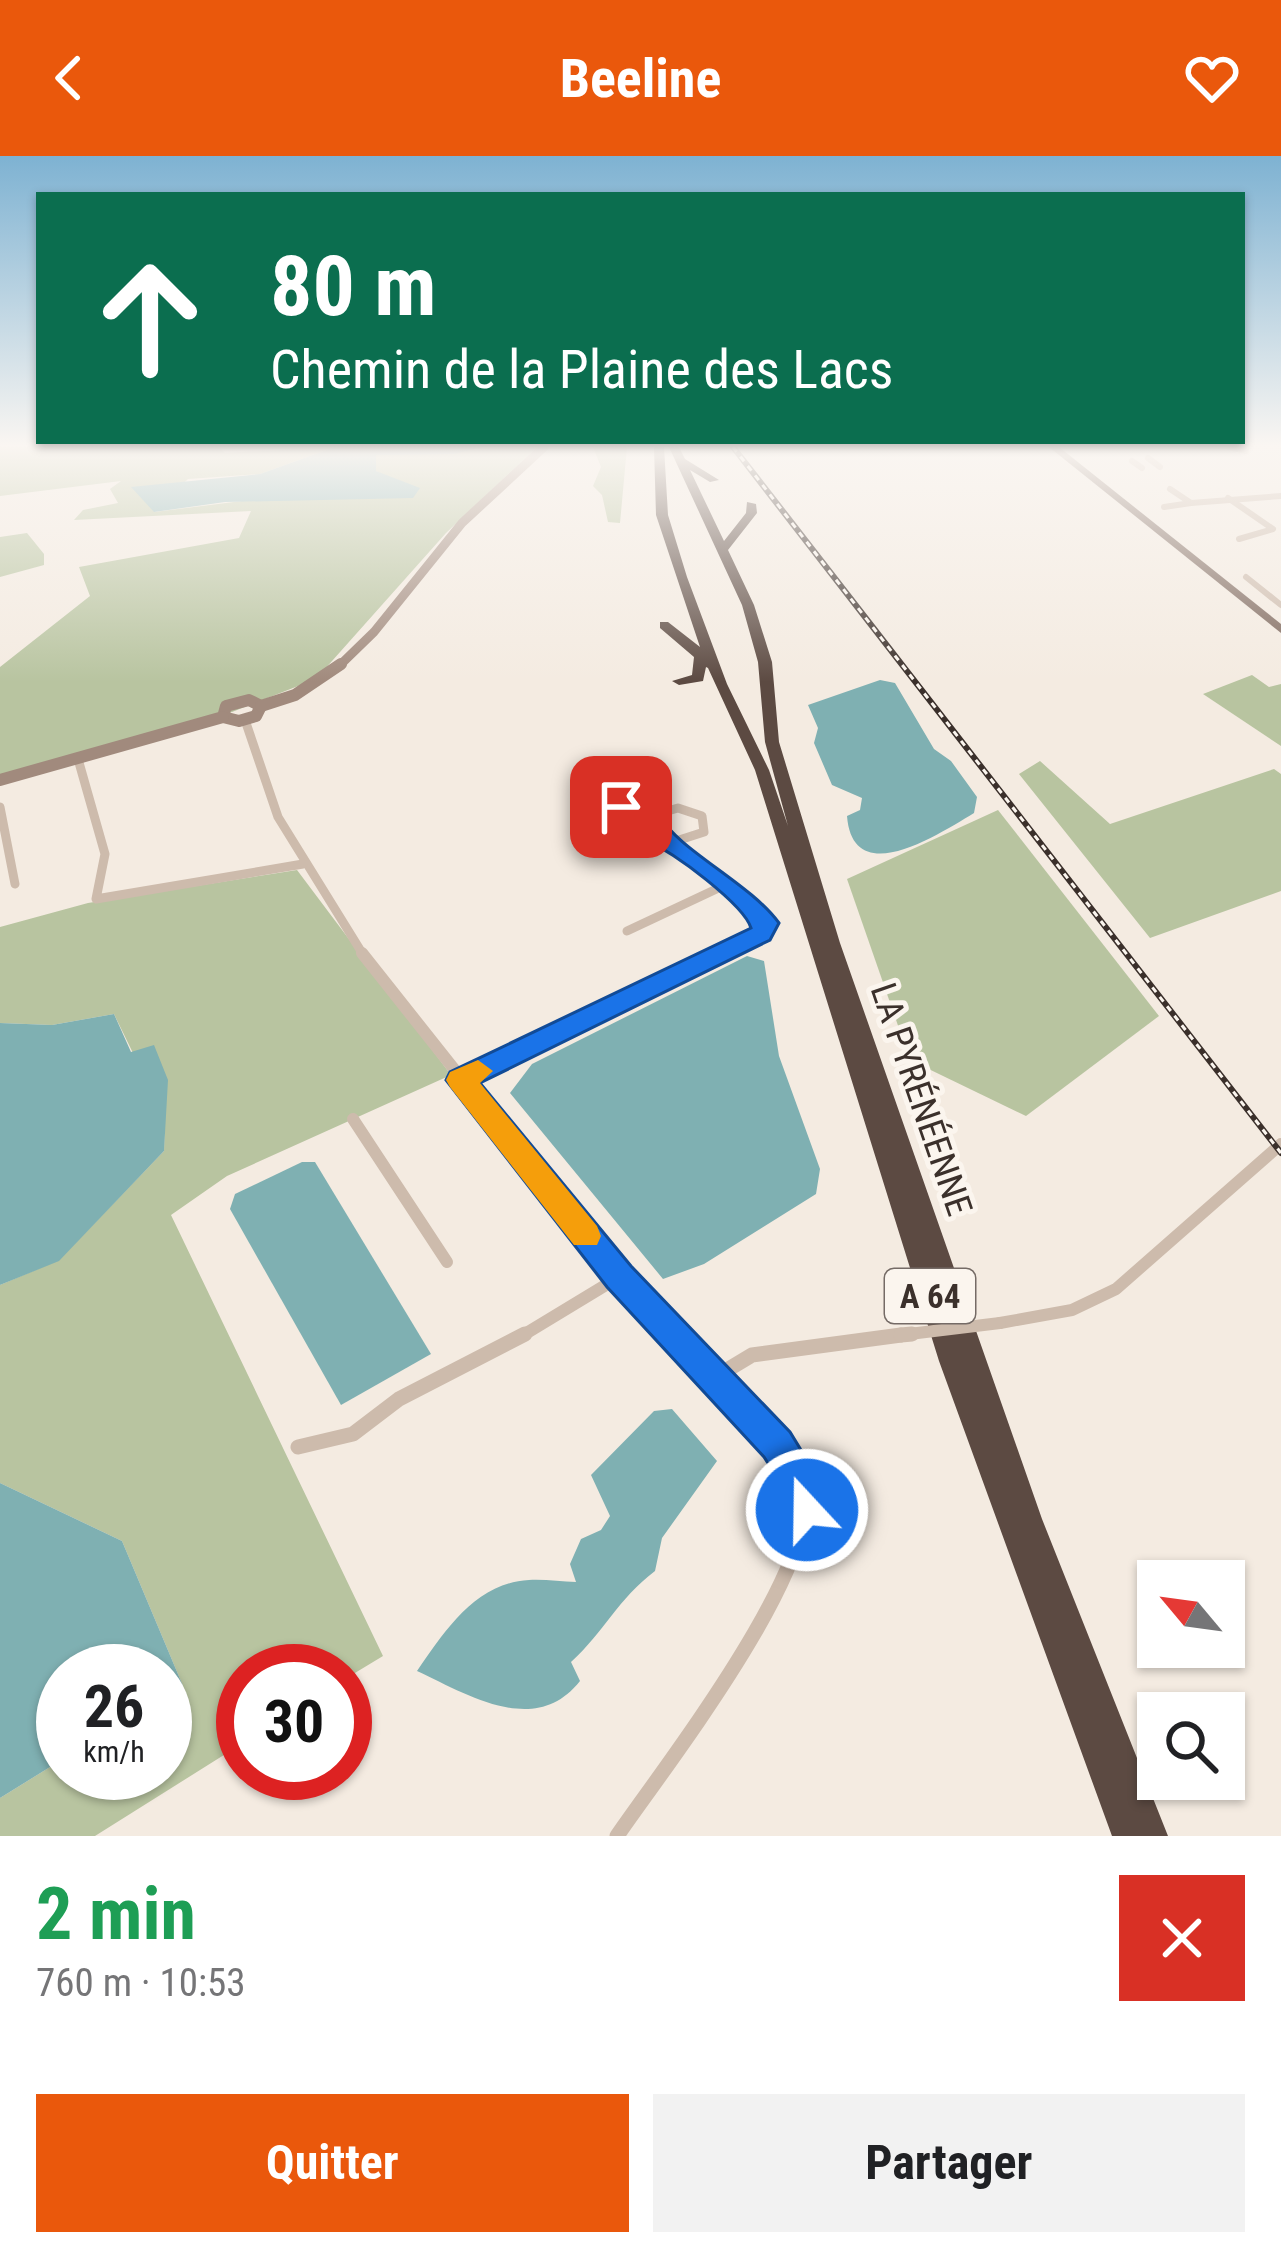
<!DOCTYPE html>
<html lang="fr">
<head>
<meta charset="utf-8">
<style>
	:root { --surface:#fff; --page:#f2f2f2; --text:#202124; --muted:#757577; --accent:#ea580c }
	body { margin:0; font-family:"Roboto Condensed",sans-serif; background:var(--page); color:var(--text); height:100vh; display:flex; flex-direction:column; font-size:45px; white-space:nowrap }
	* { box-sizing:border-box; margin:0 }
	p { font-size:39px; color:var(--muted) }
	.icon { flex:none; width:66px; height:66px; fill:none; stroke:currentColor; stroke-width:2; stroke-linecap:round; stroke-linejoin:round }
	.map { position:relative; height:1680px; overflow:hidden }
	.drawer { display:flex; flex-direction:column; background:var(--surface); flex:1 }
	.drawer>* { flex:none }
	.hud { position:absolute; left:36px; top:36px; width:1209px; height:252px; border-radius:0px; box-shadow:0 3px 9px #0004; background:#0b6e4f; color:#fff; overflow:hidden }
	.needle { width:78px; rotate:299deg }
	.fabs { position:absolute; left:1137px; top:1404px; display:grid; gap:24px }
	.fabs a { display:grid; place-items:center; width:108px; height:108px; border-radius:0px; background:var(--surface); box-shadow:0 3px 9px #0004; font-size:60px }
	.speed { position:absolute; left:36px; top:1488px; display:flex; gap:24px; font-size:60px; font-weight:700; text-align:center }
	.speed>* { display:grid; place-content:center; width:156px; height:156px; border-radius:50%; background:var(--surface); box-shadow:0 3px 9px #0004; line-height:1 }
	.speed small { font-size:30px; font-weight:400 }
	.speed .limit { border:18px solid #d22; background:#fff; color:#111 }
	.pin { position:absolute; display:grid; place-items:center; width:102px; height:102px; color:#fff; margin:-51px; border-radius:24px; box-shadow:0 6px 18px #0006 }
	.me { position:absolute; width:132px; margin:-66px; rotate:339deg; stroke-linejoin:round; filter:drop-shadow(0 0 9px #0008) }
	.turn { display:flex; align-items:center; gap:42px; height:252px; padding:0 36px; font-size:54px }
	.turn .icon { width:156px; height:156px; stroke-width:2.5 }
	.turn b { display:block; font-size:84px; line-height:102px }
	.round { display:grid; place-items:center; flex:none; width:126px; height:126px; border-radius:0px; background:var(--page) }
	.overview { display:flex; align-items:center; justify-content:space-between; height:204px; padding:0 36px }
	h1 { font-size:72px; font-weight:700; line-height:90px; color:#1e9e55 }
	.button { display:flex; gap:24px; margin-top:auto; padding:24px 36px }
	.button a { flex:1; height:138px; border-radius:0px; background:var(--accent); color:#fff; font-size:48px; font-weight:700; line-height:138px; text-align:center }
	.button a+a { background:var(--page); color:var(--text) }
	header { display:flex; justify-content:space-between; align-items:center; height:156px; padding:0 36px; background:var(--accent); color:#fff; font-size:54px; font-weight:700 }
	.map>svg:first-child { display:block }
	.green { fill:#b8c4a0 }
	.water { fill:#7fb0b2 }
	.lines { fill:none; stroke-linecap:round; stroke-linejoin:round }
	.street-far3 { stroke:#cdbbac; stroke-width:6 }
	.street-far2 { stroke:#cdbbac; stroke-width:9 }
	.street-far1 { stroke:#cdbbac; stroke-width:12 }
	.street { stroke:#cdbbac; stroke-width:15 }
	.secondary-far1 { stroke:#a18a7d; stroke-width:9 }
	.secondary { stroke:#a18a7d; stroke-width:12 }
	.primary { fill:#7d675c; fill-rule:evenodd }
	.highway { fill:#5c4a42; fill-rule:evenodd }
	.rail-casing { stroke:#3b302b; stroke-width:6 }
	.rail { stroke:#fbf5ee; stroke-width:3; stroke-dasharray:6; stroke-linecap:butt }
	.street-bridge-far1 { stroke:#cdbbac; stroke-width:12 }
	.street-bridge { stroke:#cdbbac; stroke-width:15 }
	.route { fill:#1a73e8; stroke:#114b97; stroke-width:3 }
	.slow { fill:#f59e0b }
	.labels { text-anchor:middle; stroke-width:10; stroke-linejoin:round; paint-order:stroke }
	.shield { fill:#fbf5ee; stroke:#756b66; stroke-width:3 }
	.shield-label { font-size:33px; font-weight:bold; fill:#3b302b }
	.street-label { font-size:36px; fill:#3b302b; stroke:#fbf5ee }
</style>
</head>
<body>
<header><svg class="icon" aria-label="back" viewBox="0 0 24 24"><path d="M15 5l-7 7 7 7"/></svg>Beeline<svg class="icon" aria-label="heart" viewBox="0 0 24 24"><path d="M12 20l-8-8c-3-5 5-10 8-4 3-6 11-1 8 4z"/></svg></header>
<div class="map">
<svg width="1281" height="1680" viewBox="0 0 1281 1680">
	<rect width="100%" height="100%" fill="#f4ebe1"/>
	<g class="green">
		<path d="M 0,291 L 219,291 L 225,297 L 335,291 L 260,318 L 188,323 L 154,356 L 395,326 L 376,315 L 376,299 L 537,291 L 446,377 L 316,523 L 232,556 L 0,622 L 0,511 L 90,440 L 79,411 L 239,382 L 251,355 L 74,364 L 83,354 L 118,347 L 110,333 L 121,325 L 0,340 Z"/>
		<path d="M 593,291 L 627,291 L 620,367 L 608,366 L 602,339 L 593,330 L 601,311 Z"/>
		<path d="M 27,377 L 44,398 L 44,409 L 0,421 L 0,381 Z"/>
		<path d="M 1252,519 L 1269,531 L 1281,528 L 1281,590 L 1203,538 Z"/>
		<path d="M 1040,605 L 1110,668 L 1274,613 L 1281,618 L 1281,735 L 1150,782 L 1019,618 Z"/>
		<path d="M 998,654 L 1159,860 L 1026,960 L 910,904 L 847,723 Z"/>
		<path d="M 297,714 L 451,919 L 227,1020 L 171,1059 L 383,1500 L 345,1523 L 345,1515 L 243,1515 L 243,1587 L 95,1680 L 0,1680 L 0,1642 L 63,1603 L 63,1617 L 165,1617 L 165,1541 L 183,1530 L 122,1385 L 0,1327 L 0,1129 L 59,1104 L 164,995 L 165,963 L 114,858 L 52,869 L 0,867 L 0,771 L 88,747 Z"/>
	</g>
	<g class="water">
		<path d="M 335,291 L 483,291 L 454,298 L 376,299 L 376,315 L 420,332 L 413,342 L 225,346 L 154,356 L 131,331 L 260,318 Z"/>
		<path d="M 880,524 L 895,527 L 934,593 L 951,605 L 977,641 L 974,657 C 939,678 853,735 847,660 L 860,654 L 862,642 L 832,629 L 814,587 L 818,572 L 808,549 Z"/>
		<path d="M 747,800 L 764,805 L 779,900 L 820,1013 L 816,1038 L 704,1108 L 663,1123 L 510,937 L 532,908 Z"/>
		<path d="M 114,858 L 131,896 L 154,889 L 168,924 L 164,995 L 59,1105 L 0,1129 L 0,867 L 52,869 Z"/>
		<path d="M 302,1006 L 315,1006 L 431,1198 L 341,1249 L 230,1053 L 235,1038 Z"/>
		<path d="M 672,1253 L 717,1305 L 662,1382 L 655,1415 C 617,1444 605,1475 571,1506 L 580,1525 C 536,1581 470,1540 417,1515 C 445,1475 475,1427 529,1424 C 545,1423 561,1426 576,1426 L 570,1408 L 581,1383 L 601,1374 L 610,1360 L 591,1319 L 654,1255 Z"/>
		<path d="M 0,1327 L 122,1385 L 183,1530 L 165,1541 L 165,1515 L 63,1515 L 63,1603 L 0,1642 Z"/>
	</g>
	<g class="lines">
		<g class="street-far3">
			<path d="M 1229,291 L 1246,295"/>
			<path d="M 1148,302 L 1160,311"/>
			<path d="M 1132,305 L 1142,312"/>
			<path d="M 1170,333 L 1191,347 L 1281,340"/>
			<path d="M 1228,342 L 1273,373 L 1239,383"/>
			<path d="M 1164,351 L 1191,347"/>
			<path d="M 1246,421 L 1281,449"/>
		</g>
		<g class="street-far2">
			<path d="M 245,564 L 278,661 L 364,800"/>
			<path d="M 78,603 L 105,698 L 96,743 L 303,708"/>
			<path d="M 0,651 L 15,728"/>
			<path d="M 575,654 L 621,651 L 650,664"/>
			<path d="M 673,686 L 704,676 L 702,660 L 678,652 L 654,659 L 650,671 L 766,767 L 760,778 L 714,800"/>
			<path d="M 627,775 L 725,729"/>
		</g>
		<g class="street-far1">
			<path d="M 362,797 L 580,1072 L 674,1181"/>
			<path d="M 461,924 L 720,797"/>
			<path d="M 353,963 L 447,1106"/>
			<path d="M 1000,1167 L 1072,1154 L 1116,1133 L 1281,988"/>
			<path d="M 520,1181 L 619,1121"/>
			<path d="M 889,1181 L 901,1179"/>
		</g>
		<g class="street">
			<path d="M 717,1220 L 752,1199 L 901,1179"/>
			<path d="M 298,1291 L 353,1278 L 399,1243 L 525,1178"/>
			<path d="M 617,1680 C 662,1614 827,1404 802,1330 C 782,1269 715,1220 671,1178"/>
		</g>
		<path class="secondary-far1" d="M 338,511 L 374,476 L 462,367 L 544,291"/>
		<g class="secondary">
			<path d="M 249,544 L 261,550 L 256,560 L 239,565 L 223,561 L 226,550 Z"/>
			<path d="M 261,550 L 295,539 L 341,508"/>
			<path d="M 0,624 L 223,561"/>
		</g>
		<path class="primary" d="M 1049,291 L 1059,291 L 1281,468 L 1281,477 Z"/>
		<path class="highway" d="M 654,291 L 664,291 L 668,359 L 687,421 L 727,528 L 769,614 L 788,670 L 765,586 L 758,506 L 742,449 L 669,291 L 679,291 L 685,303 L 719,324 L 710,326 L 690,314 L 724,385 L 746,357 L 747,346 L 756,348 L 757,357 L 728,394 L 754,449 L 772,506 L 779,586 L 840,787 L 1042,1363 L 1168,1680 L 1112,1680 L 939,1205 L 755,614 L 708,512 L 706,511 L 703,525 L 679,529 L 672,525 L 692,519 L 694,501 L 660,472 L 660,466 L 668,466 L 700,491 L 656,359 Z"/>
		<g class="rail-casing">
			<path id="rail" d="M 733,291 L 1281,997"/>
		</g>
		<use href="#rail" class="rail"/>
		<path class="street-bridge-far1" d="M 901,1179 L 1000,1167"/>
		<path class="street-bridge" d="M 901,1179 L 912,1178"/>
	</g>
	<linearGradient id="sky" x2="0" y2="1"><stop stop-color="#7eb2d2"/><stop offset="0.55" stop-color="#faf6f2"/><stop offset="1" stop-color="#faf6f2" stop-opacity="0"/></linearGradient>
	<rect width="1281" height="526" fill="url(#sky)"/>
	<path class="route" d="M 621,644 L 659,659 C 678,694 750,727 779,767 L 770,784 L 480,927 L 631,1110 L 790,1276 L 820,1325 L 826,1354 L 820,1368 L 807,1374 L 793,1368 L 783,1331 L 764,1301 L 607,1131 L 446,924 L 450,916 L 751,772 C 744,749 673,695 647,685 L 640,668 L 613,656 L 613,646 Z"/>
	<path class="slow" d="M 478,904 L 493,915 L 480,927 L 597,1070 L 601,1080 L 597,1089 L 574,1089 L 450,931 L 446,924 L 450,916 Z"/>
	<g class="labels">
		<rect class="shield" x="885" y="1113" width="90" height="54" rx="9"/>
		<g class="shield-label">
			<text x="930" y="1152">A 64</text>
		</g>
		<g class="street-label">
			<text transform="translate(922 943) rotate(71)" y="13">LA PYRÉNÉENNE</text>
		</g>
	</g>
</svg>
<div class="fabs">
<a><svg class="needle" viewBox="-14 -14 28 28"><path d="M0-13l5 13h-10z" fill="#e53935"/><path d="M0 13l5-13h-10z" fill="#757577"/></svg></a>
<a><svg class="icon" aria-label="search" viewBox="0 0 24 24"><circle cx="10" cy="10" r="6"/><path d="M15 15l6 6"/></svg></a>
</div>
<div class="speed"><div>26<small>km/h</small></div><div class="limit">30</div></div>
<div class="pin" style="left:621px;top:651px;background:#d93025"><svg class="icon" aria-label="arrive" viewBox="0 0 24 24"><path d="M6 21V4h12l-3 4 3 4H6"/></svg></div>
<svg class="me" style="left:807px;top:1354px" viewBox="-20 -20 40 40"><circle r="17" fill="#1a73e8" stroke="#fff" stroke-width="3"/><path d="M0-11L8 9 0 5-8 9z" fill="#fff"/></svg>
<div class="hud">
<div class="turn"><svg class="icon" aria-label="ahead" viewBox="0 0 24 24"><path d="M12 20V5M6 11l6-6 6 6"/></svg><div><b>80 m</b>Chemin de la Plaine des Lacs</div></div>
</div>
</div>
<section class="drawer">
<div class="overview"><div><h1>2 min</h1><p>760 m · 10:53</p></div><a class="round" style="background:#d93025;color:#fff"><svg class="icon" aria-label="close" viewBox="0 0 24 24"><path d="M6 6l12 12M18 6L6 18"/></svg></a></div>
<div class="button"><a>Quitter</a><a>Partager</a></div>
</section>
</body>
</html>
